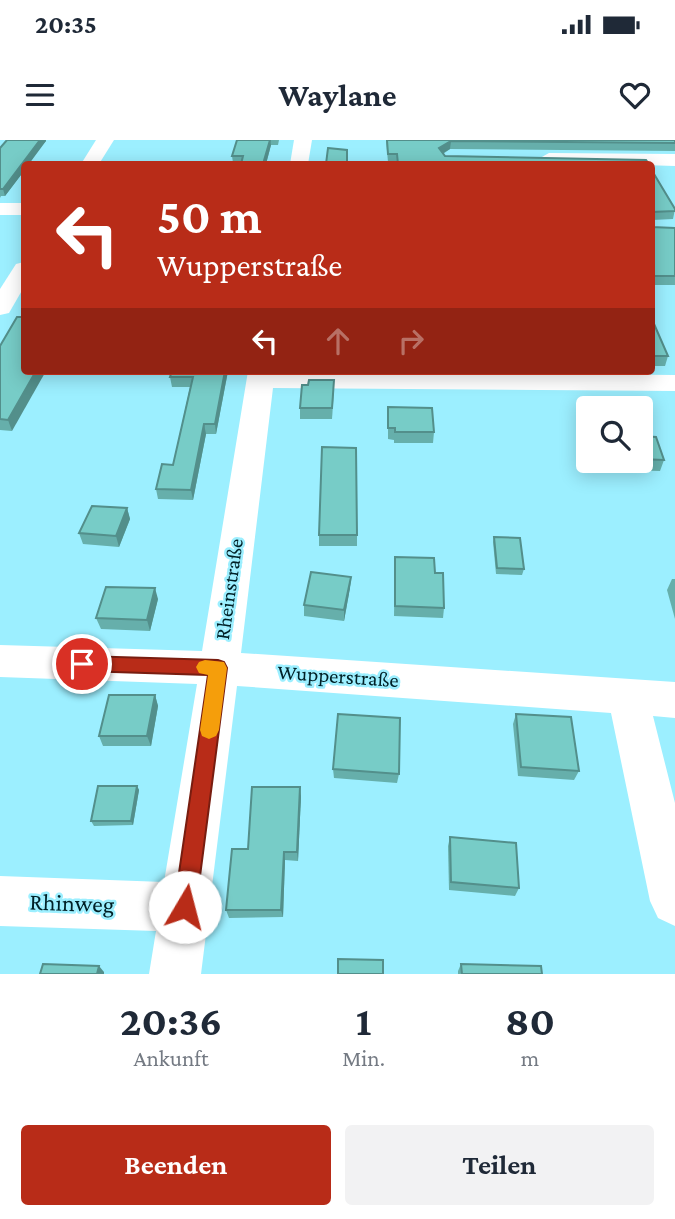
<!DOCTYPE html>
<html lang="de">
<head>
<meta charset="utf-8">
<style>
	:root { --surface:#fff; --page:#f2f2f3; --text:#1f2937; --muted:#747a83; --accent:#b82c18 }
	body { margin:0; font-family:"Crimson Pro",serif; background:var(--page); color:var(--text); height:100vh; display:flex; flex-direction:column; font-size:26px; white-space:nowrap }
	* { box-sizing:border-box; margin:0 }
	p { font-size:23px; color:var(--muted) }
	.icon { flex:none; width:38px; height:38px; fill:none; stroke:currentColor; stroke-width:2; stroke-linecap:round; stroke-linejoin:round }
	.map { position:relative; height:834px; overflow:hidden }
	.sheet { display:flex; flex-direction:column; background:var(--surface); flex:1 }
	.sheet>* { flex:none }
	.guide { position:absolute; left:21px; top:21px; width:634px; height:214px; border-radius:7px; box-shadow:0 4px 18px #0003; background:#b82c18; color:#fff; overflow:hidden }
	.tools { position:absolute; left:576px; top:256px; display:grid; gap:14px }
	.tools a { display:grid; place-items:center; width:77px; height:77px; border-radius:7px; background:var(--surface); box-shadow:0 4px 18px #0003; font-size:35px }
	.pin { position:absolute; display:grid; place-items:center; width:60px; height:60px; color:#fff; margin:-30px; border:4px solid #fff; border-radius:50%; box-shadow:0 2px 7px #0007 }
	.me { position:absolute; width:77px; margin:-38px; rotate:8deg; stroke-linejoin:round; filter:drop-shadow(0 0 5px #0008) }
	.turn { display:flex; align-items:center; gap:24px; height:147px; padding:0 21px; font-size:32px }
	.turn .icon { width:91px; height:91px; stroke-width:2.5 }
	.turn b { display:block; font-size:49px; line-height:60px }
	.lanes { display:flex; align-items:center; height:66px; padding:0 21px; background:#0003; justify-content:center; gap:35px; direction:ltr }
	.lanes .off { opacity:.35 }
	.eta { display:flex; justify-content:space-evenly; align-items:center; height:119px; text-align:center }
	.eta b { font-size:42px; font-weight:700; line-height:49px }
	.cta { display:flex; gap:14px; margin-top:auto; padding:14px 21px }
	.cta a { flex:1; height:80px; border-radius:7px; background:var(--accent); color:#fff; font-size:28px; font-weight:700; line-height:80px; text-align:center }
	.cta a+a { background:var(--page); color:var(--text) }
	.status { display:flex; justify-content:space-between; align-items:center; height:49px; padding:0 35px; background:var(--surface); direction:ltr }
	.status svg { height:19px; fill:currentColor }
	header { display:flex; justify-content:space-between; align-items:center; height:91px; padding:0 21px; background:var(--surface); font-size:32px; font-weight:700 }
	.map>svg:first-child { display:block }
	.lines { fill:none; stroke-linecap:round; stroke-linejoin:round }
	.street { fill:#fff; fill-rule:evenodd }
	.wall { fill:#66afab }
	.shaded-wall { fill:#538f8b }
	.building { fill:#77ccc7; stroke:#538f8b; stroke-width:2 }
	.route { fill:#b82c18; stroke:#781d10; stroke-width:2 }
	.slow { fill:#f59e0b }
	.labels { text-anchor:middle; stroke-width:5; stroke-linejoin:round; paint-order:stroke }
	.street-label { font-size:21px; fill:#002026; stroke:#9cefff }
	.near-street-label { font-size:24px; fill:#002026; stroke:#9cefff }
</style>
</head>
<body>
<div class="status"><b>20:35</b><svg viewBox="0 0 49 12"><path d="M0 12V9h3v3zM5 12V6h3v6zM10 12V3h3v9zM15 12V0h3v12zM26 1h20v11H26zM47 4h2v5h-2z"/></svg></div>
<header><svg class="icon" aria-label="menu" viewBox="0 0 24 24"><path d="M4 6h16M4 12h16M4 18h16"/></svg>Waylane<svg class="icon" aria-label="heart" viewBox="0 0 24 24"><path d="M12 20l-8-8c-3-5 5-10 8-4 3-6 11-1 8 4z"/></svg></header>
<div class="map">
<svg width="675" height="834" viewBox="0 0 675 834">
	<rect width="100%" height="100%" fill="#9cefff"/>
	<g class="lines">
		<g class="street">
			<path d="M 96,0 L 114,0 L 99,24 L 81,24 Z"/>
			<path d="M 294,0 L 312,0 L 308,24 L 290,24 Z"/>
			<path d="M 549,13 L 675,14 L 675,26 L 543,22 L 540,18 Z"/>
			<rect x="0" y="63" width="24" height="12"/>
			<path d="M 24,122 L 24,147 L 9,173 L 0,175 L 0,149 L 16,124 Z"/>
			<path d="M 248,231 L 675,235 L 675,251 L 273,248 L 241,513 L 675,542 L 675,578 L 653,576 L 675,663 L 675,786 L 658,778 L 650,761 L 611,573 L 237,546 L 201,834 L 149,834 L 156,791 L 0,786 L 0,736 L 164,742 L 197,544 L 0,537 L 0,505 L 202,511 Z"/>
		</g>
	</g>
	<g class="wall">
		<path d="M 7,0 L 46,0 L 46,1 L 24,24 L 24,31 L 5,56 L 1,56 L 0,58 L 0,8 Z"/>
		<path d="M 237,0 L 279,0 L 278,5 L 271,5 L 266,24 L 241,24 L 241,23 L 233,23 L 232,16 Z"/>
		<path d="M 386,0 L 675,0 L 675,11 L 450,9 L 443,14 L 445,16 L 649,24 L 397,24 L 397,22 L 388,22 Z"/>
		<path d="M 651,29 L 675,69 L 673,79 L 652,80 L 652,87 L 675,88 L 675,145 L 654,145 L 652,156 Z"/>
		<path d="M 651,177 L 668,216 L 665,226 L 651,226 Z"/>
		<path d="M 0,206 L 12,291 L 0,290 Z"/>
		<path d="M 172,231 L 228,231 L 216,294 L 206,294 L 193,360 L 158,359 L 156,349 L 173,325 L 190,247 L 172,247 L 170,237 Z"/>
		<path d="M 334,251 L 332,279 L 300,279 L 300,268 Z"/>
		<path d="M 388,267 L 434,292 L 433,303 L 394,303 L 394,300 L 388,299 Z"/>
		<path d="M 640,296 L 664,320 L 660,331 L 624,330 L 621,320 L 640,320 Z"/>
		<path d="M 127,368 L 130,379 L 119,407 L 83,404 L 79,393 Z"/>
		<rect x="319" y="395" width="38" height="11"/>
		<path d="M 494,397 L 524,429 L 522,435 L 496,434 L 493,402 Z"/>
		<path d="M 395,417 L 435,433 L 444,468 L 443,478 L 394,476 Z"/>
		<path d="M 351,437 L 350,448 L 344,481 L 304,476 L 304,465 Z"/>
		<path d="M 672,439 L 675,439 L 675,479 L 667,450 Z"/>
		<path d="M 158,459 L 150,491 L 101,489 L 96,478 Z"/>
		<path d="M 155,555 L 158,566 L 151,606 L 103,606 L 99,596 Z"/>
		<path d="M 516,574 L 579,631 L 574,640 L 518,636 L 513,584 Z"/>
		<path d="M 333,629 L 399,634 L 397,643 L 334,638 Z"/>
		<path d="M 137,646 L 139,650 L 133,685 L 94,686 L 91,681 Z"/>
		<path d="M 301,656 L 298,721 L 285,720 L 283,777 L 229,778 L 226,770 L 248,709 Z"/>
		<path d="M 450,697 L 519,748 L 515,756 L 449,750 L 448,706 Z"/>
		<path d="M 461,824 L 542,834 L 458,834 L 458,831 Z"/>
	</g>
	<g class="shaded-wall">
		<path d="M 40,0 L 46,0 L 46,1 L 29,24 L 24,24 L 24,31 L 5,56 L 3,49 Z"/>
		<path d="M 270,0 L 271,5 L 266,24 L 263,24 Z"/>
		<path d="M 451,1 L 450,9 L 438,16 L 439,8 Z"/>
		<path d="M 36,231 L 46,231 L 12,291 L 8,280 Z"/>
		<path d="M 225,231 L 228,231 L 216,294 L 215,284 Z"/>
		<path d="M 204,284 L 206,294 L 193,360 L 191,350 Z"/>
		<path d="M 127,368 L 130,379 L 119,407 L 116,396 Z"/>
		<path d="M 351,437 L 350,448 L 344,481 L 344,470 Z"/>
		<path d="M 155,448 L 158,459 L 150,491 L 147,480 Z"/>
		<path d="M 155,555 L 158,566 L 151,606 L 147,596 Z"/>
		<path d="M 137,646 L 139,650 L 133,685 L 131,681 Z"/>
		<path d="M 300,647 L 301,656 L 298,721 L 297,712 Z"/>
		<path d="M 284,712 L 285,720 L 283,777 L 281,770 Z"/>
		<path d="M 99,826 L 104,832 L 104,834 L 97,834 Z"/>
	</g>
	<g class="building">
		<path d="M 7,0 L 40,0 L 3,49 L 0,49 L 0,8 Z"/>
		<path d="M 237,0 L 270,0 L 263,24 L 241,24 L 243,16 L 232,16 Z"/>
		<path d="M 387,0 L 675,0 L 675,3 L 451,1 L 439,8 L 445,16 L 646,20 L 649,24 L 398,24 L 397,14 L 388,14 Z"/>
		<path d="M 328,8 L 347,10 L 347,24 L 326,24 Z"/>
		<path d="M 651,29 L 675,69 L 675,71 L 652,72 L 652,87 L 675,88 L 675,136 L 651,136 Z"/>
		<path d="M 17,177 L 24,177 L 24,231 L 36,231 L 8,280 L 0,279 L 0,206 Z"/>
		<path d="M 651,177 L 668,216 L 651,216 Z"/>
		<path d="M 172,231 L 225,231 L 215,284 L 204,284 L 191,350 L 156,349 L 162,324 L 173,325 L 193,237 L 170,237 Z"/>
		<path d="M 309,240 L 334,240 L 332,268 L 300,268 L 302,245 L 308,245 Z"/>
		<path d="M 388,267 L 432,268 L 434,292 L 395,292 L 395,288 L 388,288 Z"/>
		<path d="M 640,296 L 656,297 L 664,320 L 640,319 Z"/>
		<path d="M 322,307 L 356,308 L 357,395 L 319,395 Z"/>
		<path d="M 92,366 L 127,368 L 116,396 L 79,393 Z"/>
		<path d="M 494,397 L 520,398 L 524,429 L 497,428 Z"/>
		<path d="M 395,417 L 434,418 L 435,433 L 443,433 L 444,468 L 395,466 Z"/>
		<path d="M 311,432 L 351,437 L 344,470 L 304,465 Z"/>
		<path d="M 106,447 L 155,448 L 147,480 L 96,478 Z"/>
		<path d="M 109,555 L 155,555 L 147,596 L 99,596 Z"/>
		<path d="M 338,574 L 400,578 L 399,634 L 333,629 Z"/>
		<path d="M 516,574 L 571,577 L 579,631 L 521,627 Z"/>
		<path d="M 98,646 L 137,646 L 131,681 L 91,681 Z"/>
		<path d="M 252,647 L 300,647 L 297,712 L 284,712 L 281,770 L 226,770 L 232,709 L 248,709 Z"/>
		<path d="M 450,697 L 516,703 L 519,748 L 451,742 Z"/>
		<path d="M 338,819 L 383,820 L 383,834 L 338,834 Z"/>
		<path d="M 43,824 L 99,826 L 97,834 L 40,834 Z"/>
		<path d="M 461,824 L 541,826 L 542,834 L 462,834 Z"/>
	</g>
	<path class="route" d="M 82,516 L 218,520 L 224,522 L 227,528 L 196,767 L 193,775 L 185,778 L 177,775 L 174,767 L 208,535 L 82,531 L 75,529 L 73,524 L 75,518 Z"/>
	<path class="slow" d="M 205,520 L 224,522 L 227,528 L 219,590 L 216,596 L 209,599 L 202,596 L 200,590 L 208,535 L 199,533 L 196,527 L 199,522 Z"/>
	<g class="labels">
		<g class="street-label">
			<text transform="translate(229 449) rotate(-82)" y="7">Rheinstraße</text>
			<text transform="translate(338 536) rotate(4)" y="7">Wupperstraße</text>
		</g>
		<g class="near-street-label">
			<text transform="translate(72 763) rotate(2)" y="8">Rhinweg</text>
		</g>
	</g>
</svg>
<div class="tools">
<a><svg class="icon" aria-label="search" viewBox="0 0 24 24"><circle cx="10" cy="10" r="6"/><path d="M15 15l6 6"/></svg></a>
</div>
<div class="pin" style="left:82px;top:524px;background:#d93025"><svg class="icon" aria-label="arrive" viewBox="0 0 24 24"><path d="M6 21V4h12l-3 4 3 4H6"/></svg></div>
<svg class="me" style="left:185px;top:767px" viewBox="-20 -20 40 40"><circle r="19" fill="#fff"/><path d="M0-13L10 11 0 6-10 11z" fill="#b82c18"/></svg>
<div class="guide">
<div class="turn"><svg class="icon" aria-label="left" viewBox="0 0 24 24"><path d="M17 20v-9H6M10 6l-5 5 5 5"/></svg><div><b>50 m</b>Wupperstraße</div></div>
<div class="lanes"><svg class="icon" aria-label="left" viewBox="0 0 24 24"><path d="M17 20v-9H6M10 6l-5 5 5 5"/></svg><svg class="icon off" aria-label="ahead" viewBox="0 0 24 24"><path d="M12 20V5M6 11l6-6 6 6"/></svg><svg class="icon off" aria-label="right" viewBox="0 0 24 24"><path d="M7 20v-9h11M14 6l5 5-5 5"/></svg></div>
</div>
</div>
<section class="sheet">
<div class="eta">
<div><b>20:36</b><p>Ankunft</p></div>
<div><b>1</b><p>Min.</p></div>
<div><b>80</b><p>m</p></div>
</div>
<div class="cta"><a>Beenden</a><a>Teilen</a></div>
</section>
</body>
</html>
